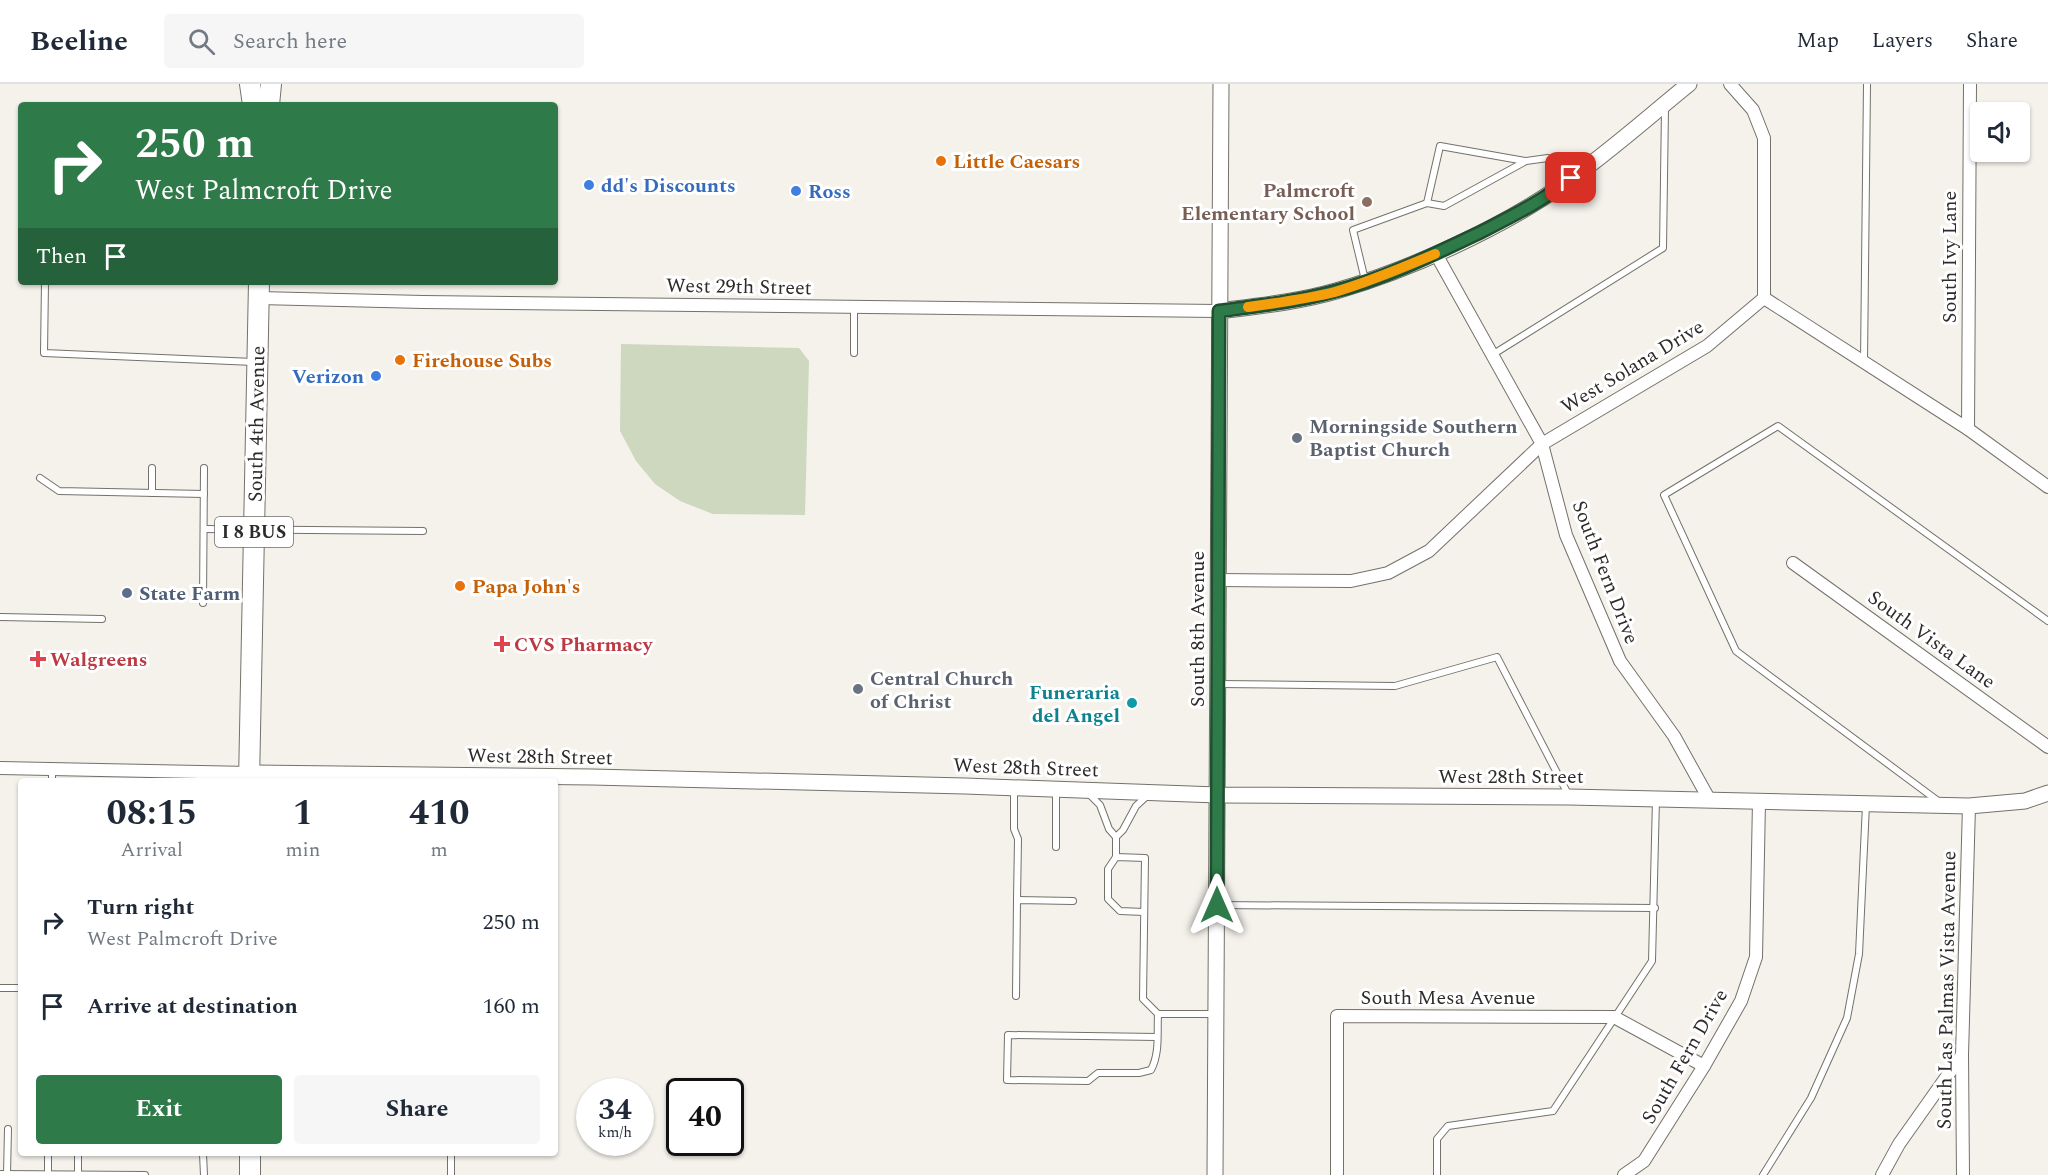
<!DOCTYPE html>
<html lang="en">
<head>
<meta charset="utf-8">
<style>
	:root { --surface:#fff; --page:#f6f6f7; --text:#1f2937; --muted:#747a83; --line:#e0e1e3; --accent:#2f7a49 }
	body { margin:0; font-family:Spectral,serif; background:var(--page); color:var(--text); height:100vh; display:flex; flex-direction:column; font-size:22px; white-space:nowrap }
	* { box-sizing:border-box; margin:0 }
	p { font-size:20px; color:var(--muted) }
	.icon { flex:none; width:33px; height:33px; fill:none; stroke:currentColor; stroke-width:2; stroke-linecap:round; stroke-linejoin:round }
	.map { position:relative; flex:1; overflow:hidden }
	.side { position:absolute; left:18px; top:694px; width:540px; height:378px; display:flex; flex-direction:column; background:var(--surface); border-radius:6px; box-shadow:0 2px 4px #0004 }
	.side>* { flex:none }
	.guide { position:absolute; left:18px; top:18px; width:540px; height:183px; border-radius:6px; box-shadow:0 2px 4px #0004; background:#2f7a49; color:#fff; overflow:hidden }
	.buttons { position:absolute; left:1970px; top:18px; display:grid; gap:12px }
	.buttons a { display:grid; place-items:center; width:60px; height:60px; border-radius:6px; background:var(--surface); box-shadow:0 2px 4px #0004; font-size:30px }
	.speed { position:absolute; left:576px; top:994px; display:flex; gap:12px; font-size:30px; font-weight:700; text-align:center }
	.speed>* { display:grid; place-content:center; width:78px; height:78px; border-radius:50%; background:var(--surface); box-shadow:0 2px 4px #0004; line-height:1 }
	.speed small { font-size:15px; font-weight:400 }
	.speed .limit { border:3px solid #111; border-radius:9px; background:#fff; color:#111 }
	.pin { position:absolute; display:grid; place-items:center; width:51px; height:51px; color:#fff; margin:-26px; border-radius:12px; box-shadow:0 3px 9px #0006 }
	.me { position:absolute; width:66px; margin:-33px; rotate:0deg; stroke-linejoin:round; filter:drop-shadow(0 0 4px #0008) }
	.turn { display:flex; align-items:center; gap:21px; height:126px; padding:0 18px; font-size:27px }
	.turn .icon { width:78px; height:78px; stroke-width:2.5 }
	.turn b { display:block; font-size:42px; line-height:51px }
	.then { display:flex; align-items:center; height:57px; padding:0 18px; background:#0003; gap:12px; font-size:22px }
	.eta { display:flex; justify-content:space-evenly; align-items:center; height:102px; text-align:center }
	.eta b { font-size:36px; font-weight:700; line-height:42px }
	.primary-button { display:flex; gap:12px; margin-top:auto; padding:12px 18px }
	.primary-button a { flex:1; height:69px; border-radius:6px; background:var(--accent); color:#fff; font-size:24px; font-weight:700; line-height:69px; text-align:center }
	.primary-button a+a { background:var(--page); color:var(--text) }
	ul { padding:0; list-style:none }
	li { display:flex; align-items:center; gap:18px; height:84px; padding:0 18px }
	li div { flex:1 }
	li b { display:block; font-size:22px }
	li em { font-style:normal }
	header { display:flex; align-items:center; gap:36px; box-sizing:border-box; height:84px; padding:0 30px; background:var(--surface); border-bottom:2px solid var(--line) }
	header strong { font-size:28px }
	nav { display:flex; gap:33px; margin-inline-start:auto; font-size:21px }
	.search { width:420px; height:54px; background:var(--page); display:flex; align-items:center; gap:15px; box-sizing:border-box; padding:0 21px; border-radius:6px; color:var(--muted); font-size:22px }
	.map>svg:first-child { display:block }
	.pitch { fill:#cdd8bf }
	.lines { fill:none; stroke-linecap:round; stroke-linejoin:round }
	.service-casing { stroke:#74716b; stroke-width:8 }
	.minor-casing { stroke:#74716b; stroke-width:14 }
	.tertiary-casing { stroke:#74716b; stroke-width:17 }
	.primary-casing { stroke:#74716b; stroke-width:22 }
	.service { stroke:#fff; stroke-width:6 }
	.minor { stroke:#fff; stroke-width:12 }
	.tertiary { stroke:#fff; stroke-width:15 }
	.primary { stroke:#fff; stroke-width:20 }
	.route-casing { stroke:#1f4f2f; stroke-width:15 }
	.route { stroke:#2f7a49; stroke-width:10 }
	.slow { stroke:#f59e0b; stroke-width:10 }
	.food-dot { fill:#e8710a; stroke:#fff; stroke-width:2 }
	.shop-dot { fill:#3f7fe0; stroke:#fff; stroke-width:2 }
	.education-dot { fill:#8d6e63; stroke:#fff; stroke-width:2 }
	.worship-dot { fill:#6b7280; stroke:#fff; stroke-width:2 }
	.service-dot { fill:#5c6f8a; stroke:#fff; stroke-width:2 }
	.health-dot { fill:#e0444e; stroke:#fff; stroke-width:2 }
	.culture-dot { fill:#0f9aa8; stroke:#fff; stroke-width:2 }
	.labels { text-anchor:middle; stroke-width:6; stroke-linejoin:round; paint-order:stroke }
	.shield { fill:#fff; stroke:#6c6b6a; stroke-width:1.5 }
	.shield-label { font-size:18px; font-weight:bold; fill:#2d2c2a }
	.food-label { font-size:20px; font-weight:bold; fill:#c56008; stroke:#fff; text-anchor:start }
	.shop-label { font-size:20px; font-weight:bold; fill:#366cbe; stroke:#fff; text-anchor:start }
	.education-label { font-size:20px; font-weight:bold; fill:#785e54; stroke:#fff; text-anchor:end }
	.street-label { font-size:20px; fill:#2d2c2a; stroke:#fff }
	.worship-label { font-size:20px; font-weight:bold; fill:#5b616d; stroke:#fff; text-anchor:start }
	.service-label { font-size:20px; font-weight:bold; fill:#4e5e75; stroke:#fff; text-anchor:start }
	.health-label { font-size:20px; font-weight:bold; fill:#be3a42; stroke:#fff; text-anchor:start }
	.culture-label { font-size:20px; font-weight:bold; fill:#0d838f; stroke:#fff; text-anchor:end }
</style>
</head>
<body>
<header>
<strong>Beeline</strong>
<div class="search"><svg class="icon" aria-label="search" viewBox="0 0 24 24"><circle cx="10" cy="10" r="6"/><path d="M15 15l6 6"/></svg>Search here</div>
<nav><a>Map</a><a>Layers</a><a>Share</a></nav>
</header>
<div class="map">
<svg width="2048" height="1091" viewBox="0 0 2048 1091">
	<rect width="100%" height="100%" fill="#f5f2ec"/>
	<path class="pitch" d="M 621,260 L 799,264 L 809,277 L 805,431 L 713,430 L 680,417 L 655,400 L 636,377 L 620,347 Z"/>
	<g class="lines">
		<g class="service-casing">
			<g id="service">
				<path d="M 1427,119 L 1440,62 L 1525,77"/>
				<path d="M 1365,196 L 1353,146 L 1427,119 L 1444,122 L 1526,77 L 1548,74 L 1571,93"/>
				<path d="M 45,198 L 44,269 L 254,278"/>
				<path d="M 854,269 L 854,223"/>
				<path d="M 1492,271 L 1663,164 L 1665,24"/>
				<path d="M 1864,278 L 1867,0"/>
				<path d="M 40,394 L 59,407 L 204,410"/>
				<path d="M 152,409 L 152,384"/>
				<path d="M 204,445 L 423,447"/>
				<path d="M 203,519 L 204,384"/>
				<path d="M 0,533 L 102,535"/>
				<path d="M 1218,600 L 1395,602 L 1497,573 L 1569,712"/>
				<path d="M 52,698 L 52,685"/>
				<path d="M 1014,704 L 1014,745 L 1018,755 L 1017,816"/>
				<path d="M 1088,709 L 1100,721 L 1109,745 L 1116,753 L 1123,746 L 1136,722 L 1148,711"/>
				<path d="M 1938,717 L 1736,567 L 1664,411 L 1778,342 L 2048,537"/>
				<path d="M 1056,763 L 1056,707"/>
				<path d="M 1116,773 L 1116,753"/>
				<path d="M 1217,821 L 1655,824"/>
				<path d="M 1144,828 L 1120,827 L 1108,815 L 1108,785 L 1116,773 L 1145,774 L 1143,915 L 1158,930"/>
				<path d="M 0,904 L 21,904"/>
				<path d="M 1016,912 L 1017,816 L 1073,817"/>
				<path d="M 1157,953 L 1008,951 L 1007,996 L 1088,997 L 1098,989 L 1139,989 L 1151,986 C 1160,969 1157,949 1158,930 L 1216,930"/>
				<path d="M 203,1070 L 204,1091"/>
				<path d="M 0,1090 L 145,1091"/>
				<path d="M 7,1090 L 8,1045"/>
				<path d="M 48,1090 L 48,1070"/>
				<path d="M 78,1090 L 78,1070"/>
				<path d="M 451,1091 L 451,1070"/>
				<path d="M 1437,1091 L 1437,1055 L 1448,1042 L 1553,1027 L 1652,877 L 1656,715"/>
				<path d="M 1763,1091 L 1811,1014 L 1847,934 L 1859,870 L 1866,721"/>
			</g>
		</g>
		<g class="minor-casing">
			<g id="minor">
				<path d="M 1730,0 L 1753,26 L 1764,54 L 1764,214"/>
				<path d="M 1436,170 L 1542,360 L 1566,451 L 1620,577 L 1674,652 L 1709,715"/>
				<path d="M 259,214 L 423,218 L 1219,227"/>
				<path d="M 1764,214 L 1968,345 L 2048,403"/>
				<path d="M 1968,345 L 1970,0"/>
				<path d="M 1793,479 L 2048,663"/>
				<path d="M 1219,496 L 1351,497 L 1388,489 L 1429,467 L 1542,360 L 1707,262 L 1764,214"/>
				<path d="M 0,684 L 250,689"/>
				<path d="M 1337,1091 L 1337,932 L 1614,933 L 1704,982"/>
				<path d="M 1624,1091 L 1644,1077 L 1704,982 L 1741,917 L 1756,873 L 1759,717"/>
				<path d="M 1882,1091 L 1899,1060 L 1962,971"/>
				<path d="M 1963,1091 L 1962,971 L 1969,722"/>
			</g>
		</g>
		<g class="tertiary-casing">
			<g id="tertiary">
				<path d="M 1219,227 C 1258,222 1298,218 1336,207 C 1409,186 1499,145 1561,102 C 1606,71 1647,34 1689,0"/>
				<path d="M 250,689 L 592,693 L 965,702 L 1218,711 L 1569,713 L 1969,722 L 2025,717 L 2048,709"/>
				<path d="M 1215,1091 L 1221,0"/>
			</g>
		</g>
		<g class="primary-casing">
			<g id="primary">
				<path d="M 250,0 L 253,21"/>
				<path d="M 269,21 L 271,0"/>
				<path d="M 249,698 L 259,198"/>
				<path d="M 250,1070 L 250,1091"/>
			</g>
		</g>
		<use href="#service" class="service"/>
		<use href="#minor" class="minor"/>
		<use href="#tertiary" class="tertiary"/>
		<use href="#primary" class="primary"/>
	</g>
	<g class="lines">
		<g class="route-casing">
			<path id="route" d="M 1217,821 L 1219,227 C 1257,222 1295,218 1332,208 C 1384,195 1433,171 1481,148 C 1512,132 1545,116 1571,94"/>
		</g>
		<use href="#route" class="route"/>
		<path class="slow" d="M 1248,223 C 1277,219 1306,215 1335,208 C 1369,198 1402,184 1435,170"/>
	</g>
	<g class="food-dot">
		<circle cx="941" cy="77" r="6"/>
		<circle cx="400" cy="276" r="6"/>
		<circle cx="460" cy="502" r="6"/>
	</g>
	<g class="shop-dot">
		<circle cx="589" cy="101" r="6"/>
		<circle cx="796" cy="107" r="6"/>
		<circle cx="376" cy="292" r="6"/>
	</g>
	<circle class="education-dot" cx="1367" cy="118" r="6"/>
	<g class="worship-dot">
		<circle cx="1297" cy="354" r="6"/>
		<circle cx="858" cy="605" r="6"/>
	</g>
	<circle class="service-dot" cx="127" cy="509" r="6"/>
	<g class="health-dot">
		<path d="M499 551h6v6h6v6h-6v6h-6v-6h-6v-6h6z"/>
		<path d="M35 566h6v6h6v6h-6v6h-6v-6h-6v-6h6z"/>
	</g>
	<circle class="culture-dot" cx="1132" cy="619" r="6"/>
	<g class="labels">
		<rect class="shield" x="215" y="433" width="78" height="30" rx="4.5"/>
		<g class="shield-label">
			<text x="254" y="454">I 8 BUS</text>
		</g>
		<g class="food-label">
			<text x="953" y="84">Little Caesars</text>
			<text x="412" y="283">Firehouse Subs</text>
			<text x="472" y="509">Papa John's</text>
		</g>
		<g class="shop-label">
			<text x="601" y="108">dd's Discounts</text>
			<text x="808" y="114">Ross</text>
			<text x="364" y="299" text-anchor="end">Verizon</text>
		</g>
		<g class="education-label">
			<text x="1355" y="113">Palmcroft<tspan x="1355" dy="23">Elementary School</tspan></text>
		</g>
		<g class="street-label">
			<text transform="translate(1949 173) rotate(-90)" y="7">South Ivy Lane</text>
			<text transform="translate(739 202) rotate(1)" y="7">West 29th Street</text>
			<text transform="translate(1632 282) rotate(-31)" y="7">West Solana Drive</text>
			<text transform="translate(256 340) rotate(-89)" y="7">South 4th Avenue</text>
			<text transform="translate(1606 488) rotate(69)" y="7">South Fern Drive</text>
			<text transform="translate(1197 545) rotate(-90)" y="7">South 8th Avenue</text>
			<text transform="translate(1932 555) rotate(36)" y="7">South Vista Lane</text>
			<text transform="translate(540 672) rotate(1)" y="7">West 28th Street</text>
			<text transform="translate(1026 683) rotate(2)" y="7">West 28th Street</text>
			<text x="1511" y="699">West 28th Street</text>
			<text transform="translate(1946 906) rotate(-89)" y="7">South Las Palmas Vista Avenue</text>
			<text x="1448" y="920">South Mesa Avenue</text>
			<text transform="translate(1684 972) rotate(-60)" y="7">South Fern Drive</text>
		</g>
		<g class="worship-label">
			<text x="1309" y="349">Morningside Southern<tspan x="1309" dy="23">Baptist Church</tspan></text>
			<text x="870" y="601">Central Church<tspan x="870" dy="23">of Christ</tspan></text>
		</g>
		<g class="service-label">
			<text x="139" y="516">State Farm</text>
		</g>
		<g class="health-label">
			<text x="514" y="567">CVS Pharmacy</text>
			<text x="50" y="582">Walgreens</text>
		</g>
		<g class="culture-label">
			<text x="1120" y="615">Funeraria<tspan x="1120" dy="23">del Angel</tspan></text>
		</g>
	</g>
</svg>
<div class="buttons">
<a><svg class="icon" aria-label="sound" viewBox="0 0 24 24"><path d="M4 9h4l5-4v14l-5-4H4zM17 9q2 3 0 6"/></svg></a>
</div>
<div class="speed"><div>34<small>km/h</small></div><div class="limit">40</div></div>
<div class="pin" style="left:1571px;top:94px;background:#d93025"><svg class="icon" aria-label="arrive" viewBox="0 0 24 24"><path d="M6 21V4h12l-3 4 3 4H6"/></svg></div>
<svg class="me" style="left:1217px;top:821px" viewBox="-20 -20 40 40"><path d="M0-17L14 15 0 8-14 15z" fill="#2f7a49" stroke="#fff" stroke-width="4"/></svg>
<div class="guide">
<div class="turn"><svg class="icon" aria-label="right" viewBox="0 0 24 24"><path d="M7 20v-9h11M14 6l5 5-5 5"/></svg><div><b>250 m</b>West Palmcroft Drive</div></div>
<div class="then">Then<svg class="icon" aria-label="arrive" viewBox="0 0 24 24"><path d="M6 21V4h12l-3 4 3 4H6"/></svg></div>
</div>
<section class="side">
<div class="eta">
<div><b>08:15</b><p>Arrival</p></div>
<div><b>1</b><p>min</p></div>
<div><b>410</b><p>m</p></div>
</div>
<ul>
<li><svg class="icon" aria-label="right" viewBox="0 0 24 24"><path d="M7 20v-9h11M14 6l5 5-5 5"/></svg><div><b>Turn right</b><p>West Palmcroft Drive</p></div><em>250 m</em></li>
<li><svg class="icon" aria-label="arrive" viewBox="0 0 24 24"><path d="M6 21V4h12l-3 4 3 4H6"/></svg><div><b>Arrive at destination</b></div><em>160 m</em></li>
</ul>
<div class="primary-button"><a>Exit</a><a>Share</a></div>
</section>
</div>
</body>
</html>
